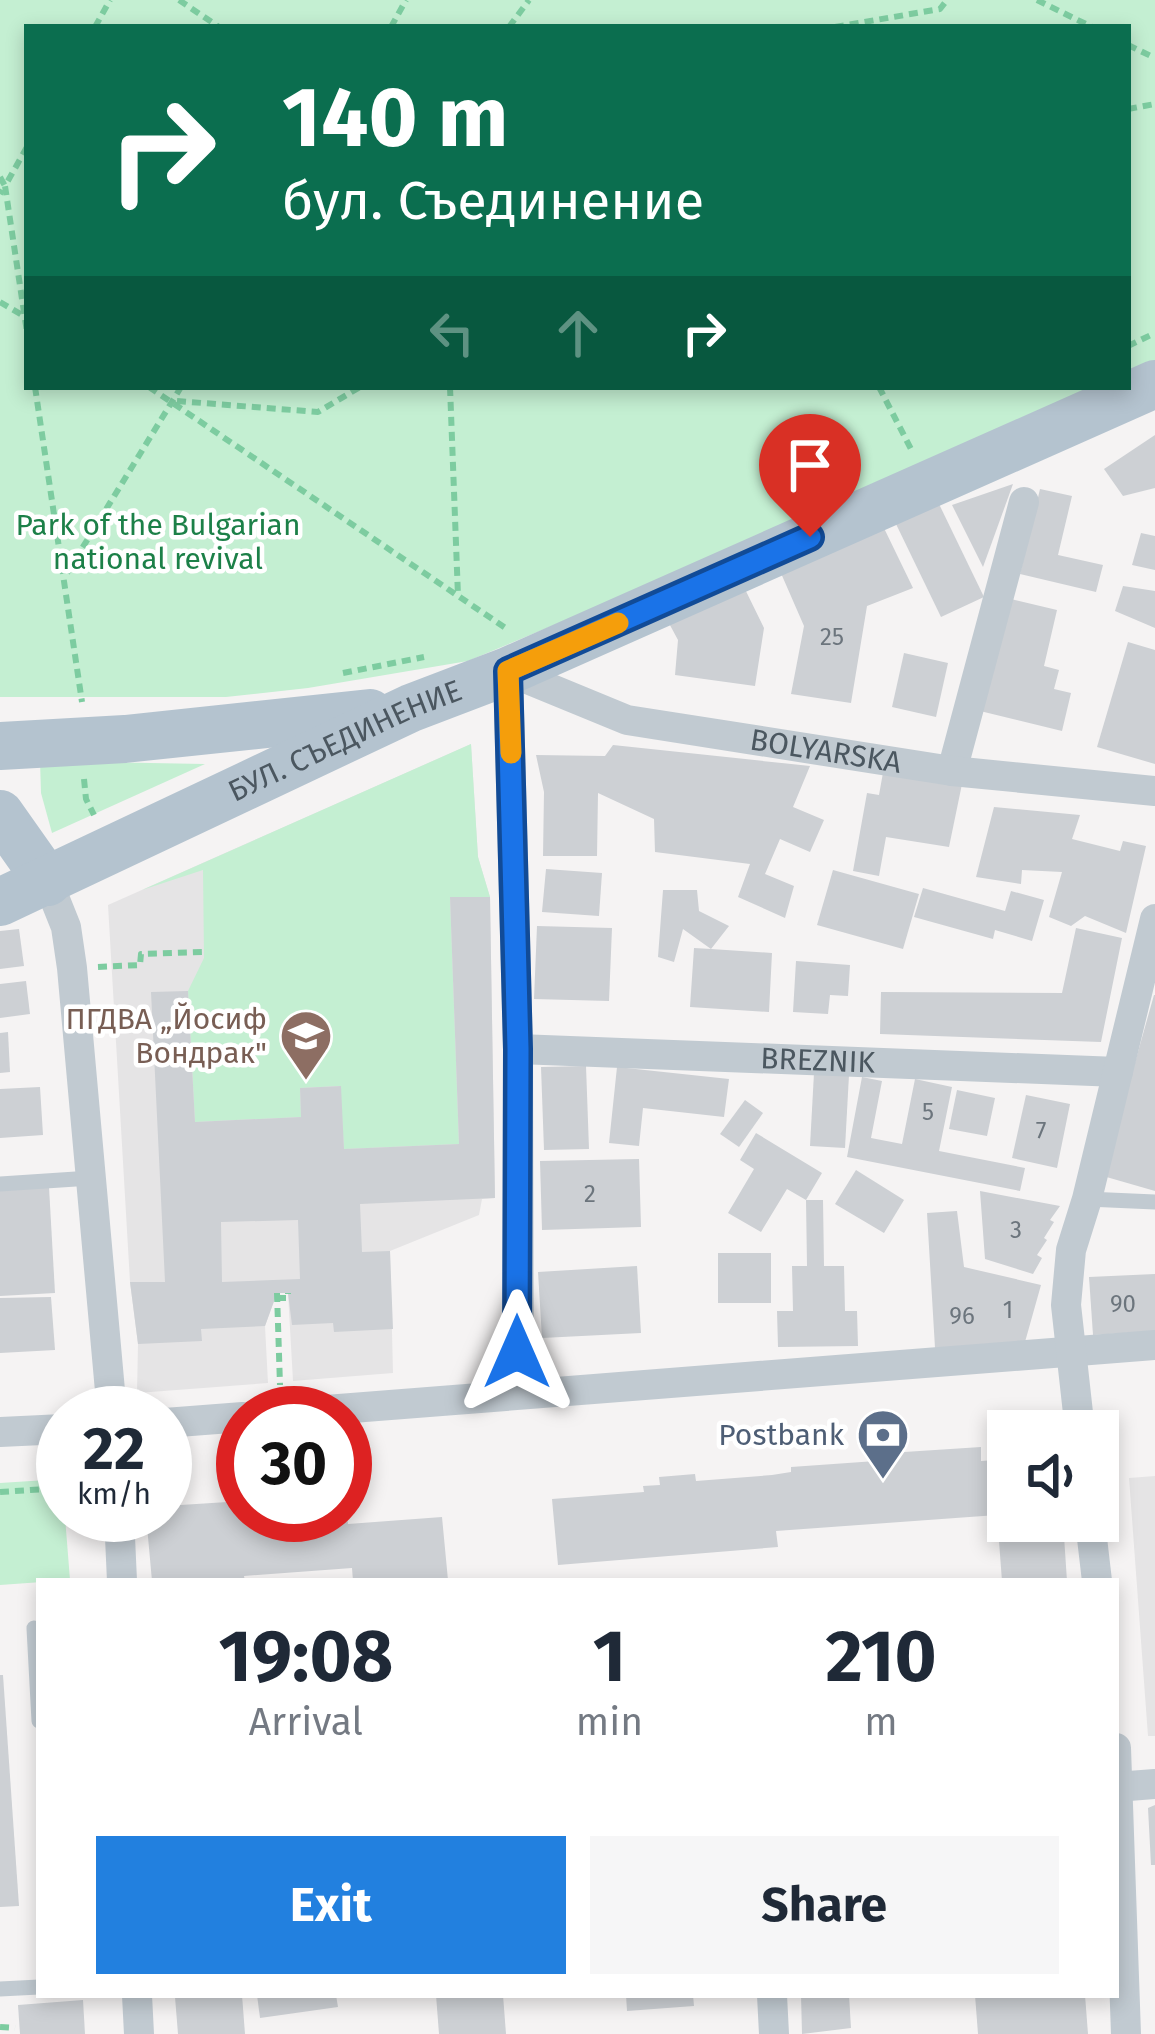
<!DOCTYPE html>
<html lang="en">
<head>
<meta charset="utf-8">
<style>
	:root { --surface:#fff; --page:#f6f6f7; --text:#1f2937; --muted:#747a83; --accent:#2280df }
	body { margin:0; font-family:"Fira Sans",sans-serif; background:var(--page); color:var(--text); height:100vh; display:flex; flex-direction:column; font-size:45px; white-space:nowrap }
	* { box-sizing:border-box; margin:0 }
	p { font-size:39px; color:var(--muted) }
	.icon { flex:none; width:66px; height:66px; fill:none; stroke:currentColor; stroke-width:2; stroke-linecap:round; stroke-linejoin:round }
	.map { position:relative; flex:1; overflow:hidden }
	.drawer { position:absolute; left:36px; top:1578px; width:1083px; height:420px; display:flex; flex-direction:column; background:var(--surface); border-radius:0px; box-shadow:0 6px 18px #0003 }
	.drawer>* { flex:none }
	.guide { position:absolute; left:24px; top:24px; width:1107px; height:366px; border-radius:0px; box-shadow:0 6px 18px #0003; background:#0b6e4f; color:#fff; overflow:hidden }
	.tools { position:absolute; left:987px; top:1410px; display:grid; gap:24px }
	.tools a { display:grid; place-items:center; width:132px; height:132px; border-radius:0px; background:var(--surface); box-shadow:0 6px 18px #0003; font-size:60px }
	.speed { position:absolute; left:36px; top:1386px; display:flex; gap:24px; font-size:60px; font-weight:700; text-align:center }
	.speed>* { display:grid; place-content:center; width:156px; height:156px; border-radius:50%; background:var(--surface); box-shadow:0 6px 18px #0003; line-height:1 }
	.speed small { font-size:30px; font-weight:400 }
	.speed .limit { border:18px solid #d22; background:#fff; color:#111 }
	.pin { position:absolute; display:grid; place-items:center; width:102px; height:102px; color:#fff; margin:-123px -51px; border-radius:50% 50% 50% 0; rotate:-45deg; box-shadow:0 0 12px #0007 }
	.pin .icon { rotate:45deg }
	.me { position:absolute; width:132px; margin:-66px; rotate:0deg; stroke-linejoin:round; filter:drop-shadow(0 0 9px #0008) }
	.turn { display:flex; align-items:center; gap:42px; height:252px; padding:0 60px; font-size:54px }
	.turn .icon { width:156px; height:156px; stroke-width:2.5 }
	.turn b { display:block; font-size:84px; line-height:102px }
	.lanes { display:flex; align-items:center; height:114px; padding:0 60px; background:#0003; justify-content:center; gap:60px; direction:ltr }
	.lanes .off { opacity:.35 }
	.eta { display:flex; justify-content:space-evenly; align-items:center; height:204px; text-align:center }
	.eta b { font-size:72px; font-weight:700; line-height:84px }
	.action { display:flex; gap:24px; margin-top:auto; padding:24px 60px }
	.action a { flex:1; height:138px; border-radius:0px; background:var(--accent); color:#fff; font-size:48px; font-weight:700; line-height:138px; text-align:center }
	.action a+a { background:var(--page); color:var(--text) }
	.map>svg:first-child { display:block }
	.education { fill:#e5e4e5 }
	.green { fill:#c4efd2 }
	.building { fill:#cdd0d4; fill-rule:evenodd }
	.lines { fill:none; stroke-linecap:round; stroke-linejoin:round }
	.path { stroke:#7dcca0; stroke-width:6; stroke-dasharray:9 6; stroke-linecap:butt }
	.lane { stroke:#c1cad1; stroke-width:15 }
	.street { stroke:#c1cad1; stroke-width:30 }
	.primary { stroke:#b4c3cf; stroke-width:48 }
	.route-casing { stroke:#114b97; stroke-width:30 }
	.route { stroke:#1a73e8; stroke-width:21 }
	.slow { stroke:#f59e0b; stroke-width:21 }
	.labels { text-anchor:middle; stroke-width:9; stroke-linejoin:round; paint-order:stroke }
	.number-label { font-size:24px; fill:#6c757d }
	.park-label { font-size:30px; fill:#1c8048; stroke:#fff }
	.street-label { font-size:30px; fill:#4b5760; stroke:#fff }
	.education-label { font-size:30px; fill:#785e54; stroke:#fff; text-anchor:end }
	.service-label { font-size:30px; fill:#4e5e75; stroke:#fff; text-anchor:end }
</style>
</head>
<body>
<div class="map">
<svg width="1155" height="2034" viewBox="0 0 1155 2034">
	<rect width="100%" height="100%" fill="#f5f3f3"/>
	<g class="education">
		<path d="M 471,744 L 478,857 L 490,897 L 495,1198 L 482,1199 L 479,1215 L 390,1251 L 393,1373 L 293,1381 L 288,1293 L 277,1293 L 265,1326 L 268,1383 L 137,1393 L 138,1344 L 130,1282 L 108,905 Z"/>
		<path d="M 1155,1476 L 1155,1736 L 1148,1736 L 1129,1478 Z"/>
	</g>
	<g class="green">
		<path d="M 0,0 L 1155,0 L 1155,373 L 1128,384 L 1128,27 L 27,27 L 27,387 L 1122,387 L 468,661 L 308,688 L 226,697 L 0,697 Z"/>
		<path d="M 471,744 L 478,857 L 490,897 L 450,897 L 459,1144 L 344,1149 L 340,1086 L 300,1088 L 301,1117 L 195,1122 L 188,991 L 204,958 L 203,870 L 142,890 Z"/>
		<path d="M 40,761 L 205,764 L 52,833 L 41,793 Z"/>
		<path d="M 62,1479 L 70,1580 L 0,1585 L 0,1483 Z"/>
	</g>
	<g class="building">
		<path d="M 1155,435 L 1155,488 L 1123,496 L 1104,469 Z"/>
		<path d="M 1013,484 L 983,567 L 952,505 Z"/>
		<path d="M 1040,489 L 1072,496 L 1058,555 L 1103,565 L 1096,592 L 1020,574 Z"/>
		<path d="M 939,504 L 984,597 L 941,617 L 896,524 Z"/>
		<path d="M 882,524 L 913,588 L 867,606 L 851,703 L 791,694 L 804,626 L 780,571 Z"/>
		<path d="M 1141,533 L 1155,536 L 1155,570 L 1132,565 Z"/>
		<path d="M 741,581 L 764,628 L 755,686 L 675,675 L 678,640 L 664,614 Z"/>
		<path d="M 1123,586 L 1155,591 L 1155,628 L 1115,611 Z"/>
		<path d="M 1007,598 L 1057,610 L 1044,666 L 1059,670 L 1054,689 L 1071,693 L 1062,731 L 980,711 Z"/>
		<path d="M 1128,642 L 1155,650 L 1155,764 L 1097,747 Z"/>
		<path d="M 904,653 L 948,663 L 936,717 L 892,707 Z"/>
		<path d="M 613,745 L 810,766 L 793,807 L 824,820 L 810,852 L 780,839 L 765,874 L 794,886 L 785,918 L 738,897 L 750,864 L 655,852 L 654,819 L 598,793 L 597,856 L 543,856 L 544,792 L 536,755 L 605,756 Z"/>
		<path d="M 884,767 L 962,784 L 949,847 L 886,837 L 879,876 L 853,871 L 867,793 L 879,795 Z"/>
		<path d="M 994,807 L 1080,815 L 1072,839 L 1120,851 L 1123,841 L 1146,846 L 1126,933 L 1085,916 L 1071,926 L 1049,917 L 1062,872 L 1022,870 L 1021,884 L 976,877 Z"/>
		<path d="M 546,869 L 602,873 L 599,916 L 542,912 Z"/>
		<path d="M 833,870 L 919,894 L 903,949 L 817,925 Z"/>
		<path d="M 923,888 L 1005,911 L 1011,891 L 1044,900 L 1032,941 L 995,930 L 993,939 L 914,917 Z"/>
		<path d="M 663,890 L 697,890 L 699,911 L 729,926 L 711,949 L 772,953 L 769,1012 L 690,1007 L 694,948 L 711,949 L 683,929 L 674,962 L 658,957 Z"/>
		<path d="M 450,897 L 490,897 L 495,1198 L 360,1204 L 362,1252 L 390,1251 L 393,1329 L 334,1332 L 333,1323 L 292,1325 L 288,1293 L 277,1293 L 265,1326 L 201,1329 L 202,1341 L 138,1344 L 130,1282 L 165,1282 L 151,992 L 188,991 L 195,1122 L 301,1117 L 300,1088 L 341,1086 L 344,1149 L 459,1144 ZM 298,1220 L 300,1279 L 222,1282 L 221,1222 Z"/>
		<path d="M 537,926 L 612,928 L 609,1001 L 534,999 Z"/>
		<path d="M 1076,928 L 1122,938 L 1101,1042 L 880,1034 L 881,992 L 1062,993 Z"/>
		<path d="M 19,929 L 24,966 L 0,969 L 0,931 Z"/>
		<path d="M 796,961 L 850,965 L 848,996 L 830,995 L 828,1014 L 793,1012 Z"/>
		<path d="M 26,981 L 30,1014 L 0,1018 L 0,984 Z"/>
		<path d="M 1154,995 L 1155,995 L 1155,1191 L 1103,1176 Z"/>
		<path d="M 8,1032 L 10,1072 L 0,1073 L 0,1033 Z"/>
		<path d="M 586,1066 L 589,1149 L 544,1150 L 541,1067 Z"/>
		<path d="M 617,1067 L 729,1079 L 724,1117 L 643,1108 L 639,1146 L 609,1143 Z"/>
		<path d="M 814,1073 L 849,1075 L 845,1148 L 810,1146 Z"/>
		<path d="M 862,1077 L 882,1081 L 871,1138 L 902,1144 L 915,1079 L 952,1087 L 939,1151 L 1025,1168 L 1020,1191 L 847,1157 Z"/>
		<path d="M 40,1087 L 43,1135 L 0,1138 L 0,1089 Z"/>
		<path d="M 957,1090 L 995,1098 L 987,1136 L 949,1129 Z"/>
		<path d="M 1026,1095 L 1070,1104 L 1057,1168 L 1012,1158 Z"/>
		<path d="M 745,1100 L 763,1113 L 739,1147 L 720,1134 Z"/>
		<path d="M 756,1133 L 822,1173 L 806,1200 L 823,1200 L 824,1266 L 844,1266 L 845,1311 L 857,1311 L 858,1346 L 778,1347 L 777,1311 L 793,1311 L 792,1266 L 807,1266 L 806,1200 L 787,1189 L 761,1232 L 728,1213 L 754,1169 L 740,1160 Z"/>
		<path d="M 639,1159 L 641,1227 L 542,1230 L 540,1161 Z"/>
		<path d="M 856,1170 L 904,1200 L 884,1233 L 835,1204 Z"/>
		<path d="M 49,1187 L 55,1293 L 0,1296 L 0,1190 Z"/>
		<path d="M 980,1191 L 1060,1206 L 1050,1220 L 1054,1222 L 1044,1238 L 1047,1240 L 1037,1255 L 1042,1258 L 1033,1274 L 985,1259 Z"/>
		<path d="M 957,1211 L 964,1267 L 1041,1285 L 1025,1342 L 935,1348 L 927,1213 Z"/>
		<rect x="718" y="1253" width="53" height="50"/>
		<path d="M 637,1266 L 641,1333 L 542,1338 L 538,1272 Z"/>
		<path d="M 1155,1274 L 1155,1331 L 1093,1335 L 1089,1277 Z"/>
		<path d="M 51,1297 L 55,1350 L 0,1353 L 0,1298 Z"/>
		<path d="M 981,1447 L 981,1461 L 1008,1459 L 1008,1521 L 1063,1521 L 1067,1581 L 1002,1581 L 997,1515 L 776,1531 L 778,1547 L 558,1565 L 552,1499 L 644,1492 L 643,1486 L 660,1485 L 659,1477 L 695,1474 L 696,1481 L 772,1475 L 791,1472 L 791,1467 L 890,1460 L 889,1453 Z"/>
		<path d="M 243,1501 L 243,1515 L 347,1515 L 348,1524 L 442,1517 L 448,1580 L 353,1581 L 352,1568 L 244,1576 L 245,1581 L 152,1581 L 146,1515 L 165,1515 L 165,1506 Z"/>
		<path d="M 0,1675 L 3,1675 L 19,1906 L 0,1907 Z"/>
		<path d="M 1155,1805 L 1155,1865 L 1151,1865 L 1148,1808 Z"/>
		<path d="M 242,1995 L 245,2034 L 178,2034 L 175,1997 Z"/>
		<path d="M 257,1995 L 336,1995 L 338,2007 L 260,2018 Z"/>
		<path d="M 436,1995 L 503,1995 L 506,2034 L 439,2034 Z"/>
		<path d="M 626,1995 L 693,1995 L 694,2006 L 627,2011 Z"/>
		<path d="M 801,1995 L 849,1995 L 851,2028 L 802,2034 Z"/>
		<path d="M 975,1995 L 1085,1995 L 1088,2034 L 978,2034 Z"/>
		<path d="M 83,2000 L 85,2034 L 20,2034 L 18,2005 Z"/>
	</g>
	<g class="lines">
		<g class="path">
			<path d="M 179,0 L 219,27"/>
			<path d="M 1037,0 L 1092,27"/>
			<path d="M 95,27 L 110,0"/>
			<path d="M 391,27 L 406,0"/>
			<path d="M 509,27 L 529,0"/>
			<path d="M 835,27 L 940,9 L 947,0"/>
			<path d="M 1128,45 L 1155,58"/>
			<path d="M 1128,109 L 1155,104"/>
			<path d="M 27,147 L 5,186 L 27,332"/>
			<path d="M 0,177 L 5,186 L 0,194"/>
			<path d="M 0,302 L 24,316"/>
			<path d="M 1128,346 L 1155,333"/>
			<path d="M 35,387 L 82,702"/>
			<path d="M 149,387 L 507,629"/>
			<path d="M 450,387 L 458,596"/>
			<path d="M 879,387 L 911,449"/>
			<path d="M 177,401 L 318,412 L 360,387"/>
			<path d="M 67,573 L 181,387"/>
			<path d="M 343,673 L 424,657"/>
			<path d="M 84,779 L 86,799 L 94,815"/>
			<path d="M 98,967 L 140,965 L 141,954 L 204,952"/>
			<path d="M 277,1293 L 280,1385"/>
			<path d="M 277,1298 L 288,1298 L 288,1293"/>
			<path d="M 0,1492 L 63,1488"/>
			<path d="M 0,2027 L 15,2028"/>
		</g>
		<g class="lane">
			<path d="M 0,1184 L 91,1178"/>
			<path d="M 1087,1199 L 1155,1202"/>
			<path d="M 34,1628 L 39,1721"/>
			<path d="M 0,1989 L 39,1987"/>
		</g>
		<g class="street">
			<path d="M 952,771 L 1024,502"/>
			<path d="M 48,882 L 66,927 L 72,968 L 112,1413"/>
			<path id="s1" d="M 518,1049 L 1118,1072"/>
			<path id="s2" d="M 519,1394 L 518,1049 L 508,671 L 627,720 L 952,771 L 1155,791"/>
			<path d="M 288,1413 L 1155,1345"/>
			<path d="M 165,1423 L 243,1417"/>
			<path d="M 1080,1431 L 1066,1305 L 1071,1250 L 1087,1199 L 1155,919"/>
			<path d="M 0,1432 L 63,1429"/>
			<path d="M 119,1515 L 122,1581"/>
			<path d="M 1090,1521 L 1097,1581"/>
			<path d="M 1116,1748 L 1126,2034"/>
			<path d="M 1116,1787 L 1155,1784"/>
			<path d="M 137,1995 L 139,2034"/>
			<path d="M 772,1995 L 774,2034"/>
		</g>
		<g class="primary">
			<path d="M 0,746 L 125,739 L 370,713"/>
			<path d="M 0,814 L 48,882"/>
			<path id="s3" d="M 0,902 L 411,708 L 508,671 L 1155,384"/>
		</g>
	</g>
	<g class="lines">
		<g class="route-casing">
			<path id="route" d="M 517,1352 L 518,1049 L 508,671 L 810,537"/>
		</g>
		<use href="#route" class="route"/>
		<path class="slow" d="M 511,753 L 508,671 L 618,623"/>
	</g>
	<defs>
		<g id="school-pin" transform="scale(2.7)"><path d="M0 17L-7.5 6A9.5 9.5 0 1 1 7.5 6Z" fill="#8d6e63" stroke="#fff"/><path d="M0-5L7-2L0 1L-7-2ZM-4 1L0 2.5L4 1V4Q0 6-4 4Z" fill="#fff"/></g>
		<g id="bank-pin" transform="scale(2.7)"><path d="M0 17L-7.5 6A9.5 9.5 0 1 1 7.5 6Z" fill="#5c6f8a" stroke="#fff"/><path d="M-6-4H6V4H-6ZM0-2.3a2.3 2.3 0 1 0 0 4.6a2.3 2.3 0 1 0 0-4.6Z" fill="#fff"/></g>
	</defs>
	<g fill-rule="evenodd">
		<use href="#school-pin" x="306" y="1036"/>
		<use href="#bank-pin" x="883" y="1435"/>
	</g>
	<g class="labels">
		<g class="number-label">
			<text x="832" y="645">25</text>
			<text x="928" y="1120">5</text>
			<text x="1041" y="1139">7</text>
			<text x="590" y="1202">2</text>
			<text x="1016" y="1238">3</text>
			<text x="1123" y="1312">90</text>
			<text x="1008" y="1318">1</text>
			<text x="962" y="1324">96</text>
		</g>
		<g class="park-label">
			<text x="158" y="535">Park of the Bulgarian<tspan x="158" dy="34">national revival</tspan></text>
		</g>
		<g class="street-label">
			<text dy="10" stroke="none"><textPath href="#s3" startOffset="381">БУЛ. СЪЕДИНЕНИЕ</textPath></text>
			<text dy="10" stroke="none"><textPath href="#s2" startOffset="1053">BOLYARSKA</textPath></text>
			<text dy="10" stroke="none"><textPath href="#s1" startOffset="300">BREZNIK</textPath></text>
		</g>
		<g class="education-label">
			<text x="267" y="1029">ПГДВА „Йосиф<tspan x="267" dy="34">Вондрак"</tspan></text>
		</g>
		<g class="service-label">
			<text x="844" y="1445">Postbank</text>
		</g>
	</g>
</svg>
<div class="tools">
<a><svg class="icon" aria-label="sound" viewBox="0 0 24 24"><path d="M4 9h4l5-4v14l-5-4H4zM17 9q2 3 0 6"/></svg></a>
</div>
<div class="speed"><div>22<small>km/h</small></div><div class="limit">30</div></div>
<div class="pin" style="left:810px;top:537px;background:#d93025"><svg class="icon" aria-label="arrive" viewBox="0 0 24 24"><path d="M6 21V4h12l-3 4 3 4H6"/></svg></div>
<svg class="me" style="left:517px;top:1352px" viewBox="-20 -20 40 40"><path d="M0-17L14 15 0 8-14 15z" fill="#1a73e8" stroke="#fff" stroke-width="4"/></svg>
<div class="guide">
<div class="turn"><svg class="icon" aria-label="right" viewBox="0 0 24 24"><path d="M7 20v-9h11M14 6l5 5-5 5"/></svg><div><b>140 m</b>бул. Съединение</div></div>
<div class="lanes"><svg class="icon off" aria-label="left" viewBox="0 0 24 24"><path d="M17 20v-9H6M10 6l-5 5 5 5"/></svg><svg class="icon off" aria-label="ahead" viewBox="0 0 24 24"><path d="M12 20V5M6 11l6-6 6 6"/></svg><svg class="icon" aria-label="right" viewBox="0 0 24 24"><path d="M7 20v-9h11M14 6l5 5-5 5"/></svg></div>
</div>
<section class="drawer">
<div class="eta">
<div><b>19:08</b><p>Arrival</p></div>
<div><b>1</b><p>min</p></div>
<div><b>210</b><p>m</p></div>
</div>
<div class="action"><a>Exit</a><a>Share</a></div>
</section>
</div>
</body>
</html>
